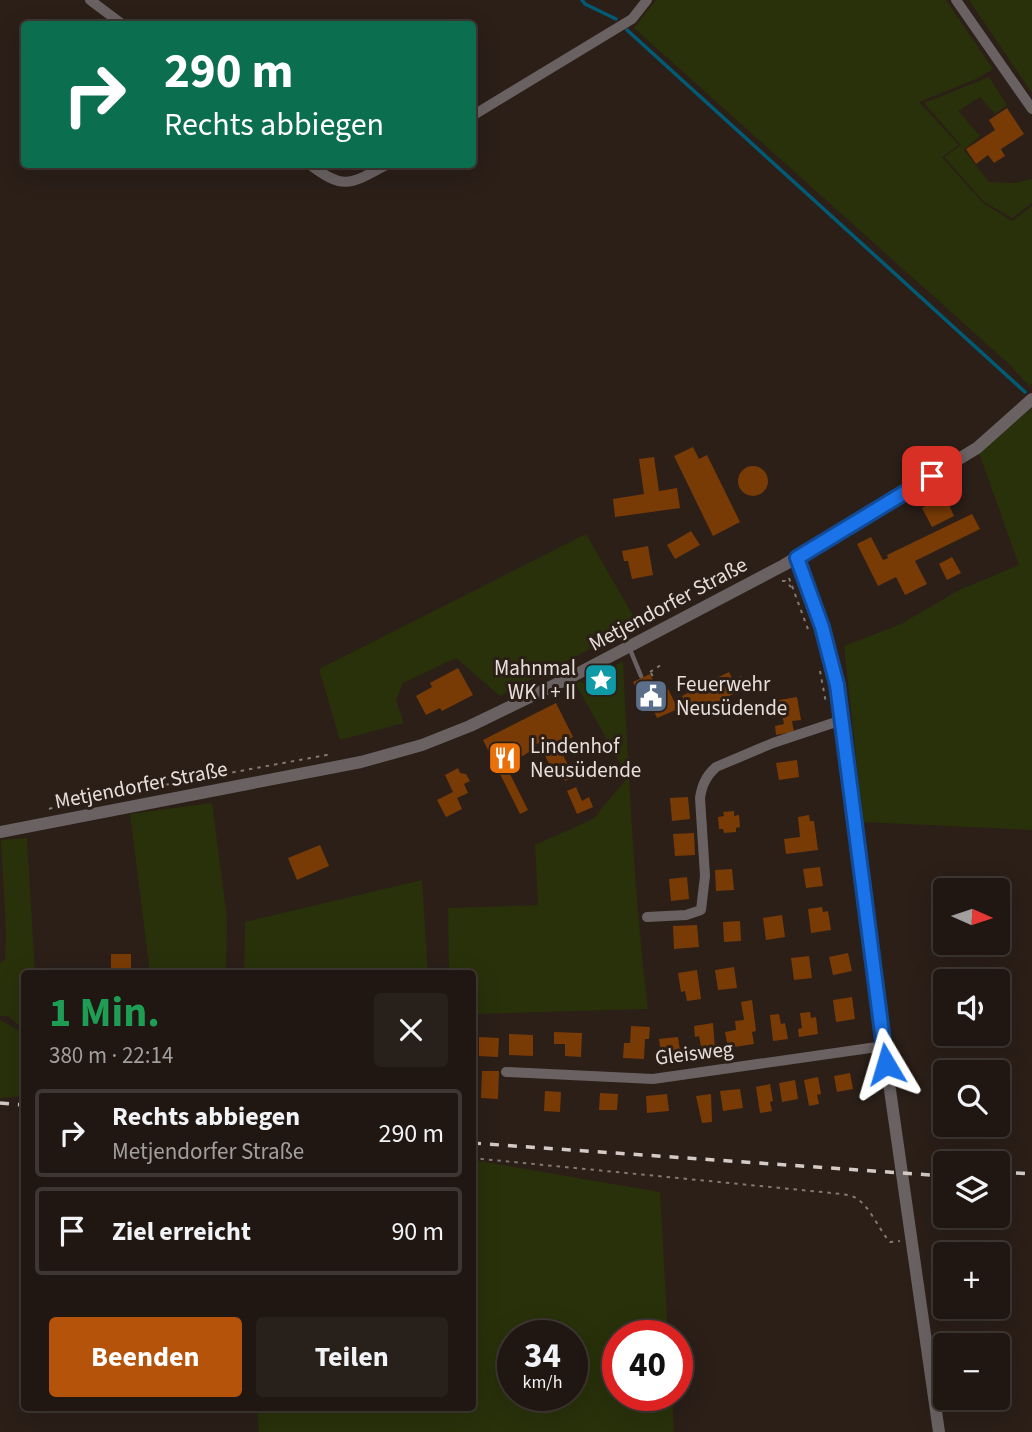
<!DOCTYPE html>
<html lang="de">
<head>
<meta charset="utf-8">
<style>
	:root { --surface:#201712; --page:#28201b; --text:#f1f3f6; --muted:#a29f9f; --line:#3d3632; --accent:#b45309 }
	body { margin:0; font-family:"Source Sans 3",sans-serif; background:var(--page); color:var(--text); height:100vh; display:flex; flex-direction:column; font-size:26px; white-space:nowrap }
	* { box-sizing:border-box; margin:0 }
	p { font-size:23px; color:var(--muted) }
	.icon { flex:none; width:38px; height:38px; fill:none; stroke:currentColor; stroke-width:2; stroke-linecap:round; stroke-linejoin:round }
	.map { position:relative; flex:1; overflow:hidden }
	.details { position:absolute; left:21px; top:970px; width:455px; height:441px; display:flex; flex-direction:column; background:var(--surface); border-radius:7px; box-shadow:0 7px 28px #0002,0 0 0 2px var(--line) }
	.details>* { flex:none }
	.banner { position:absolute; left:21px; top:21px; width:455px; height:147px; border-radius:7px; box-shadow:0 7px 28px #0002,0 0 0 2px var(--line); background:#0b6e4f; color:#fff; overflow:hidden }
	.needle { width:46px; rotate:93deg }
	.fabs { position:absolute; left:933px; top:878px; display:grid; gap:14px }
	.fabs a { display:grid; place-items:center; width:77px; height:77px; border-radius:7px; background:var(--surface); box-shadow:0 7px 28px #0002,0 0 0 2px var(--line); font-size:35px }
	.speed { position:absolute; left:497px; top:1320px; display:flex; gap:14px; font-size:35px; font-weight:700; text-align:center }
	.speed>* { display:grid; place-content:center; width:91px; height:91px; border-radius:50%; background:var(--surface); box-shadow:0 7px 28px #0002,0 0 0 2px var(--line); line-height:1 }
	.speed small { font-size:18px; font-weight:400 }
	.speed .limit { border:10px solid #d22; background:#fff; color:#111 }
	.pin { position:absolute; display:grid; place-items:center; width:60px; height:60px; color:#fff; margin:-30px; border-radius:14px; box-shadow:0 4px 10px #0006 }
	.me { position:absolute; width:77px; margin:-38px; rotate:353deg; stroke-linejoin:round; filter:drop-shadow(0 0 5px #0008) }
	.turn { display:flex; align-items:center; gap:24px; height:147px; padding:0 28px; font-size:32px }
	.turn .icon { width:91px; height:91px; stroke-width:2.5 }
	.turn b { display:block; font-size:49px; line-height:60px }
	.round { display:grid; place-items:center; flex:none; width:74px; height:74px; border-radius:7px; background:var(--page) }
	.headline { display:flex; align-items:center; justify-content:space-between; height:119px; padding:0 28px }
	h1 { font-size:42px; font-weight:700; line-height:52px; color:#1e9e55 }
	.cta { display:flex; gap:14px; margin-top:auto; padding:14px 28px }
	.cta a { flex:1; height:80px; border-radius:7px; background:var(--accent); color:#fff; font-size:28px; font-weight:700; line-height:80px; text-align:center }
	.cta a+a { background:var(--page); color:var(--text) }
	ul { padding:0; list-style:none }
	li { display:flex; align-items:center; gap:21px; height:88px; margin:0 14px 10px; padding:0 14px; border:4px solid var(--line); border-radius:7px }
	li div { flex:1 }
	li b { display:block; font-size:26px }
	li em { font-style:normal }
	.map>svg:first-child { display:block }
	.green { fill:#28310a; fill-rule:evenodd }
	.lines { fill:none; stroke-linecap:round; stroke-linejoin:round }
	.stream { stroke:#015b75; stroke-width:3.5 }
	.building { fill:#793b06 }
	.path { stroke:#837973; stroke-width:2; stroke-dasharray:3.5 5; stroke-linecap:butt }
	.service { stroke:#6a6262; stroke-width:4.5 }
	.minor { stroke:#6a6262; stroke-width:10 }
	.tertiary { stroke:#6a6262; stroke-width:12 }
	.rail { stroke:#d4cbc7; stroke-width:3.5; stroke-dasharray:9 9; stroke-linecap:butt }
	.route-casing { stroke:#114b97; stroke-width:18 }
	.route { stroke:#1a73e8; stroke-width:12 }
	.labels { text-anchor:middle; stroke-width:6; stroke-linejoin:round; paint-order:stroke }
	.street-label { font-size:21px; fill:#e8dfdb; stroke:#2b1f18 }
	.poi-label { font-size:21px; fill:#e8dfdb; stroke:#2b1f18; text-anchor:start }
</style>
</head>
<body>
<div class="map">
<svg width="1032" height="1432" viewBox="0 0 1032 1432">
	<rect width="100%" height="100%" fill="#2b1f18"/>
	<g class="green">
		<path d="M 656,0 L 946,0 L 993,69 L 976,79 L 919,102 L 959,145 L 942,157 L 983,203 L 1012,221 L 1032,206 L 1032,383 L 1029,386 L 1009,364 L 634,28 Z"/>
		<path d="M 969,0 L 1032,0 L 1032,93 Z"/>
		<path d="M 989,77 L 1007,105 L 995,114 L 980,97 L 958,111 L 980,136 L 964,150 L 989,182 L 1015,183 L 1032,179 L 1032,203 L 1012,218 L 984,202 L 944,157 L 961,145 L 924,103 Z"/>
		<path d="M 1032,408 L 1032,830 L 863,822 L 844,646 L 901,624 L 959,590 L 1019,565 L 979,453 Z"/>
		<path d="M 586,534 L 638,624 L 500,696 L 456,658 L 403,683 L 396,700 L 404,723 L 340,740 L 319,669 Z"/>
		<path d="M 623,661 C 629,777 634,893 648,1009 L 473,1014 L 472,973 L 449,973 L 448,908 L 538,905 L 535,845 L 593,819 L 628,777 L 574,681 L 584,683 Z"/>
		<path d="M 212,803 L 227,918 L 226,973 L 150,973 L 130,814 Z"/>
		<path d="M 27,838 L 35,973 L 24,973 L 24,1030 L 8,1016 L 0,1016 L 0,963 L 5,960 L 6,932 L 1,840 Z"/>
		<path d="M 422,880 L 428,973 L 244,973 L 245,922 Z"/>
		<path d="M 0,1020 L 24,1033 L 24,1096 L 0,1098 Z"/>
		<path d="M 473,1160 L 660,1192 L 668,1335 L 618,1335 L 618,1395 L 672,1395 L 674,1432 L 259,1432 L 257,1407 L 472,1407 ZM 513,1335 L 572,1335 L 572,1395 L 513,1395 Z"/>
	</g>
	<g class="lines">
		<g class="stream">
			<path d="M 582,0 L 585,4 L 616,19"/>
			<path d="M 627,30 L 1025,392"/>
		</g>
	</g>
	<g class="building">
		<path d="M 1007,108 L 1024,134 L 1001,149 L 1005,156 L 994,163 L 988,155 L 976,164 L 966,149 L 995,130 L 989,120 Z"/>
		<path d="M 693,447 L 699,459 L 707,455 L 740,522 L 713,536 L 674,456 Z"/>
		<path d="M 654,457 L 659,491 L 677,488 L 680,508 L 615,517 L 613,499 L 644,494 L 639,459 Z"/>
		<circle cx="753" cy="481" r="15"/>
		<path d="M 945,496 L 954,516 L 932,527 L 922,508 Z"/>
		<path d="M 972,514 L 980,529 L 915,561 L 927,584 L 905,595 L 896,577 L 878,586 L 857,544 L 871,537 L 883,560 L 888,558 L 887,555 Z"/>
		<path d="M 691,531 L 700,545 L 675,559 L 667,545 Z"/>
		<path d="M 648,546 L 653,575 L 632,579 L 628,561 L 624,561 L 622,551 Z"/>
		<path d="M 952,557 L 961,573 L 947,580 L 939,564 Z"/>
		<path d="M 458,668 L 473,695 L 442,711 L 440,708 L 426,715 L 416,696 L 432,687 L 430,683 Z"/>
		<path d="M 729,672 L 733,680 L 741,676 L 747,687 L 691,715 L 682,696 L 695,689 L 694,686 L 702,681 L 704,684 Z"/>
		<path d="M 650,674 L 656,687 L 665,683 L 678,709 L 657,718 L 651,704 L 645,707 L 633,682 Z"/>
		<path d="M 797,697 L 801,720 L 792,721 L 794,732 L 776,735 L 775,726 L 784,724 L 779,700 Z"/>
		<path d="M 556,703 L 573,737 L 558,745 L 574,777 L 565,781 L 561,773 L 555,776 L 539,743 L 533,746 L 534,749 L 506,766 L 528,810 L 520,814 L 483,740 Z"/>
		<path d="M 797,760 L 799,777 L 779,780 L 776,763 Z"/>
		<path d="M 458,768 L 460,773 L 466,774 L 470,781 L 464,784 L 468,793 L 457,798 L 462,809 L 446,817 L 437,800 L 453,792 L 445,775 Z"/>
		<path d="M 576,787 L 582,801 L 589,797 L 593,807 L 577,814 L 567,791 Z"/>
		<path d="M 688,797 L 690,819 L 672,821 L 670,798 Z"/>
		<path d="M 734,811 L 734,816 L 739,815 L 740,827 L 736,828 L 736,832 L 724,833 L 723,829 L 719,829 L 718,817 L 724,816 L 723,812 Z"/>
		<path d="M 809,815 L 810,821 L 814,821 L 818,850 L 786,854 L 784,839 L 800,837 L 798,817 Z"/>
		<path d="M 694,833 L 695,855 L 675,856 L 673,834 Z"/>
		<path d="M 320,845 L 329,866 L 297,880 L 288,858 Z"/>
		<path d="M 820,867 L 823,886 L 806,888 L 803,869 Z"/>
		<path d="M 732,869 L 734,890 L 716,891 L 715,870 Z"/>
		<path d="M 687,877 L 689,899 L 671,901 L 669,879 Z"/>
		<path d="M 822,907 L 823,912 L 828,911 L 831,930 L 811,933 L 808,909 Z"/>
		<path d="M 782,915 L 785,937 L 766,940 L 763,918 Z"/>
		<path d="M 740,921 L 741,941 L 724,942 L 723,922 Z"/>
		<path d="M 697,925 L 699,947 L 674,949 L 673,926 Z"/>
		<path d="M 848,953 L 852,971 L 833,975 L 829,957 Z"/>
		<rect x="111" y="954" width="20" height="19"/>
		<path d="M 809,956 L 812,978 L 794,980 L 791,958 Z"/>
		<path d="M 734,967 L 737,988 L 718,990 L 715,970 Z"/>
		<path d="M 697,970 L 701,999 L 687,1001 L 685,991 L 681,992 L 678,973 Z"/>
		<path d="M 852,997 L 855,1019 L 836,1022 L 833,1000 Z"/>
		<path d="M 752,1000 L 756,1031 L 752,1032 L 754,1044 L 728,1048 L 725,1032 L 736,1030 L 735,1021 L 744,1020 L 741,1002 Z"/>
		<path d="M 810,1012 L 811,1018 L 816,1017 L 818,1034 L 799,1037 L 798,1029 L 802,1028 L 800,1013 Z"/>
		<path d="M 779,1014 L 781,1024 L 785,1023 L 788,1039 L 773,1041 L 770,1015 Z"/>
		<path d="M 713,1023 L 715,1049 L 702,1051 L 699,1036 L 695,1037 L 694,1026 Z"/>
		<path d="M 631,1026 L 650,1027 L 649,1039 L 645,1039 L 644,1059 L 623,1058 L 624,1043 L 630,1043 Z"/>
		<path d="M 554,1032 L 582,1033 L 581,1057 L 565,1056 L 565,1044 L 554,1044 Z"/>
		<path d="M 509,1034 L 533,1035 L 533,1056 L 509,1055 Z"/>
		<path d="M 479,1037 L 499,1038 L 498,1057 L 479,1056 Z"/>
		<path d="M 678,1037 L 681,1057 L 662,1059 L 659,1039 Z"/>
		<path d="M 482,1071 L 499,1071 L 498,1099 L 481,1098 Z"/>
		<path d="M 850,1073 L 853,1089 L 837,1092 L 834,1076 Z"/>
		<path d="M 818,1077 L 821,1094 L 817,1095 L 819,1104 L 809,1106 L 804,1080 Z"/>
		<path d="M 795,1080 L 798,1099 L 782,1102 L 779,1083 Z"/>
		<path d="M 770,1084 L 773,1101 L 770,1102 L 772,1111 L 760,1113 L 756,1087 Z"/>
		<path d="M 740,1089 L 743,1108 L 723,1111 L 720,1091 Z"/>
		<path d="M 545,1091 L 561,1092 L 560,1112 L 544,1111 Z"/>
		<path d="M 600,1093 L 618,1094 L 617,1110 L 599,1110 Z"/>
		<path d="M 667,1094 L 669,1111 L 647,1113 L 646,1096 Z"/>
		<path d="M 711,1094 L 712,1122 L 702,1123 L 696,1096 Z"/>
	</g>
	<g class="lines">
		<g class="path">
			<path d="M 789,578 L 809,632"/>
			<path d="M 782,581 L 785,581 L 791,587"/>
			<path d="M 820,671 L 826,703"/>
			<path d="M 650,672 L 664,663"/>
			<path d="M 651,673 L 658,687"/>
			<path d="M 49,809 L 67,803 L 332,754"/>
			<path d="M 472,1158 L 832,1193 C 838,1194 848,1194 854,1197 C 870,1205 878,1229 890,1242 L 900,1241"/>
		</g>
		<path class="service" d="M 629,647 L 641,676"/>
		<g class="minor">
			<path d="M 90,0 L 122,24"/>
			<path d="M 956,0 L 1032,109"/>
			<path d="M 472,116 L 632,19 L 647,0"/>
			<path d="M 309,164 C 344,191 351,184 388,164"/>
			<path d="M 647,917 L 686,915 L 701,910 L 705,876 L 700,798 C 702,785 706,776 716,767 L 773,743 L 842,720"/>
			<path d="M 506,1072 L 653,1079 L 884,1046"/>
		</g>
		<g class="tertiary">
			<path d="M 797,558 L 817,609 L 837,685 L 889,1083 L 939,1432"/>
			<path d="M 0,832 L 361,762 L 422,745 L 470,726 L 573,676 L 784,565 L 977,448 L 1032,399"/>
		</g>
		<g class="rail">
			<path d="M 0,1103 L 24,1105"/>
			<path d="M 472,1143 L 945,1176"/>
			<path d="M 998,1172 L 1032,1174"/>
		</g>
	</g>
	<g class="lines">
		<g class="route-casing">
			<path id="route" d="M 886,1064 L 837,685 L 822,627 L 797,558 L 932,476"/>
		</g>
		<use href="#route" class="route"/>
	</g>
	<defs>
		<g id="sight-square" transform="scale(1.75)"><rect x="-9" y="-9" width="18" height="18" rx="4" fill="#0f9aa8" stroke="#2b1f18"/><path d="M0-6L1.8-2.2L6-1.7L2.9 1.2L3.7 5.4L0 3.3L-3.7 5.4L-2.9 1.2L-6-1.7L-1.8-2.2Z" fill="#fff"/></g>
		<g id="civic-square" transform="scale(1.75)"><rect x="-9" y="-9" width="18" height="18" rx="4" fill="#5c6f8a" stroke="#2b1f18"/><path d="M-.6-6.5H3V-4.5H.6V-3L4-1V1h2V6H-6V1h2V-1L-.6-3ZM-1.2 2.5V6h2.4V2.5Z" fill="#fff"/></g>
		<g id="restaurant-square" transform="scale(1.75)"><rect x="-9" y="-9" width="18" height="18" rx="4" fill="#e8710a" stroke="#2b1f18"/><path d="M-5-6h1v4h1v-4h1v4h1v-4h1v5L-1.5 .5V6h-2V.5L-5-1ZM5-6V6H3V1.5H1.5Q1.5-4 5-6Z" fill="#fff"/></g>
	</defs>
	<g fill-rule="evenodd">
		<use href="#sight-square" x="601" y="680"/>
		<use href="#civic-square" x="651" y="696"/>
		<use href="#restaurant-square" x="505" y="758"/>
	</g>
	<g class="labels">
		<g class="street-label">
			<text transform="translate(668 604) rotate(-28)" y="7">Metjendorfer Straße</text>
			<text transform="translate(141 785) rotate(-11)" y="7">Metjendorfer Straße</text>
			<text transform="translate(694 1053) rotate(-7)" y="7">Gleisweg</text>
		</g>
		<g class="poi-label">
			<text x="576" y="675" text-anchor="end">Mahnmal<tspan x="576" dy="24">WK I + II</tspan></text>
			<text x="676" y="691">Feuerwehr<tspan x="676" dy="24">Neusüdende</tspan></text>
			<text x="530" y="753">Lindenhof<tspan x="530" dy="24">Neusüdende</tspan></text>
		</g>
	</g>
</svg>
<div class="fabs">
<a><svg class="needle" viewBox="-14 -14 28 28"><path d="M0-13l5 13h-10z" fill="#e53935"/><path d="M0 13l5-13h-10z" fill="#a29f9f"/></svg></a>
<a><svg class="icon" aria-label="sound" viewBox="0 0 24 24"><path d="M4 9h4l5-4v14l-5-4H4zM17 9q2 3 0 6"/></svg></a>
<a><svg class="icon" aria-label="search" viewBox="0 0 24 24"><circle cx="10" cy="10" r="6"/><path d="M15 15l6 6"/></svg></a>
<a><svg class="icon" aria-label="layers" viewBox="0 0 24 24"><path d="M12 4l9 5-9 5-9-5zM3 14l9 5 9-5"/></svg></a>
<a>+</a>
<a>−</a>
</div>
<div class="speed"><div>34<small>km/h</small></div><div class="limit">40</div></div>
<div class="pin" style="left:932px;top:476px;background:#d93025"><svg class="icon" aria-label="arrive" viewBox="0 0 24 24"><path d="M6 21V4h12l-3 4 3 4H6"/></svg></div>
<svg class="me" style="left:886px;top:1064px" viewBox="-20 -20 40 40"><path d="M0-17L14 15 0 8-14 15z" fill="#1a73e8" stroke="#fff" stroke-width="4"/></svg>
<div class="banner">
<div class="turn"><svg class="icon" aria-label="right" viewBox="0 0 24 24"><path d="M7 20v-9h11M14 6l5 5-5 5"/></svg><div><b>290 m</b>Rechts abbiegen</div></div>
</div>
<section class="details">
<div class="headline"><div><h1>1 Min.</h1><p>380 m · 22:14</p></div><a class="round"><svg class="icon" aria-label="close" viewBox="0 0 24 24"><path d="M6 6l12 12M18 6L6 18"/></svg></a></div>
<ul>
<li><svg class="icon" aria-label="right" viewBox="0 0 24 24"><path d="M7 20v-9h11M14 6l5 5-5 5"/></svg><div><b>Rechts abbiegen</b><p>Metjendorfer Straße</p></div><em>290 m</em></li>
<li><svg class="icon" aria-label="arrive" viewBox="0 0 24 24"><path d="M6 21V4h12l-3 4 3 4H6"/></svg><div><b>Ziel erreicht</b></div><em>90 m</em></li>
</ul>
<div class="cta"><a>Beenden</a><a>Teilen</a></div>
</section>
</div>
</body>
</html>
